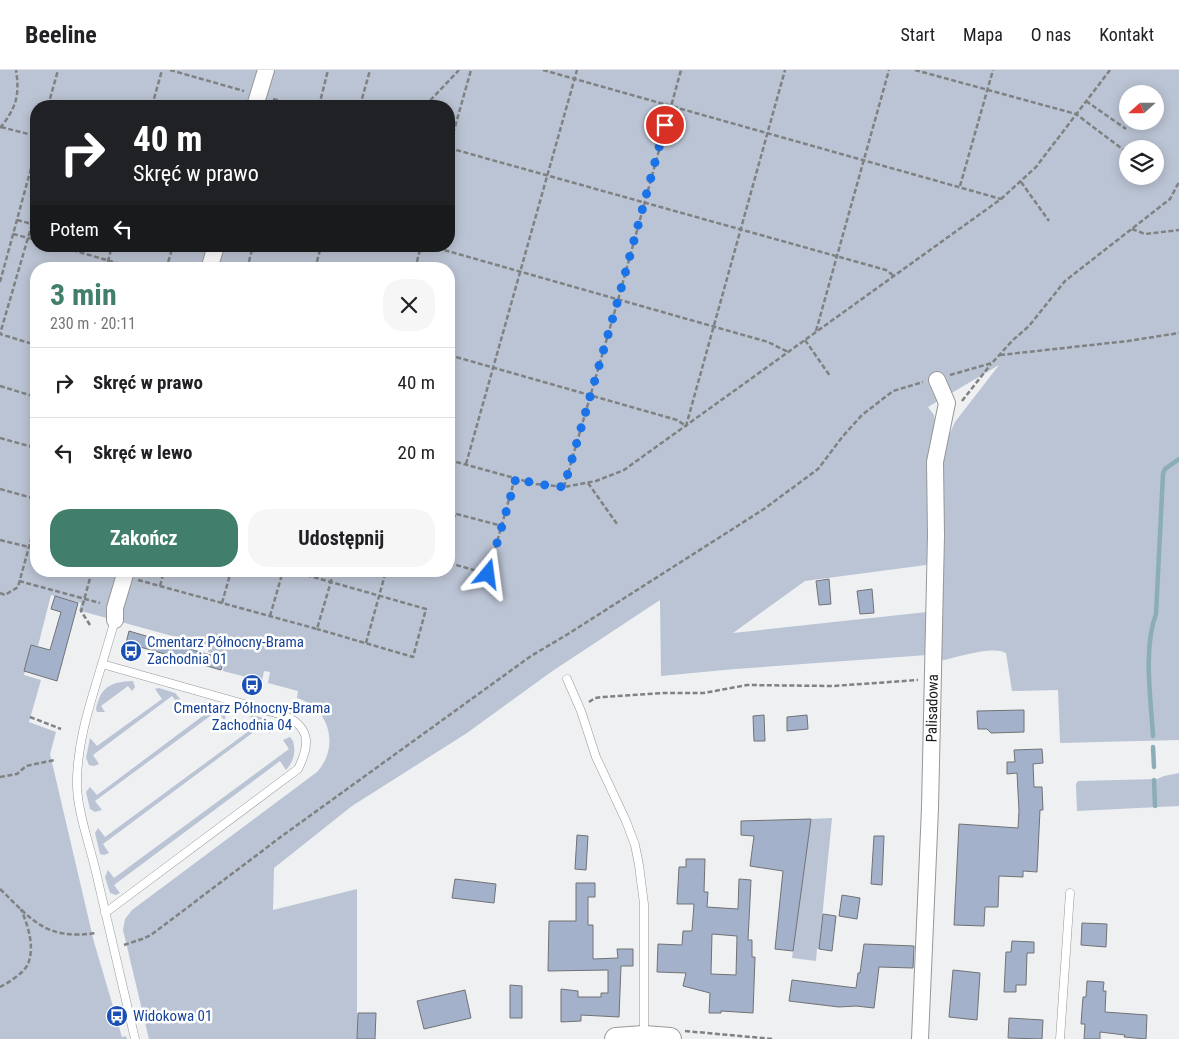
<!DOCTYPE html>
<html lang="pl">
<head>
<meta charset="utf-8">
<style>
	:root { --surface:#fff; --page:#f6f6f6; --text:#202124; --muted:#757577; --line:#e0e0e0; --accent:#417f6c }
	body { margin:0; font-family:"Roboto Condensed",sans-serif; background:var(--page); color:var(--text); height:100vh; display:flex; flex-direction:column; font-size:19px; white-space:nowrap }
	* { box-sizing:border-box; margin:0 }
	p { font-size:16px; color:var(--muted) }
	.icon { flex:none; width:28px; height:28px; fill:none; stroke:currentColor; stroke-width:2; stroke-linecap:round; stroke-linejoin:round }
	.map { position:relative; flex:1; overflow:hidden }
	.drawer { position:absolute; left:30px; top:192px; width:425px; height:315px; display:flex; flex-direction:column; background:var(--surface); border-radius:20px; box-shadow:0 2px 12px #0003 }
	.drawer>* { flex:none }
	.banner { position:absolute; left:30px; top:30px; width:425px; height:152px; border-radius:20px; box-shadow:0 2px 12px #0003; background:#202124; color:#fff; overflow:hidden }
	.needle { width:32px; rotate:249deg }
	.tools { position:absolute; left:1119px; top:15px; display:grid; gap:10px }
	.tools a { display:grid; place-items:center; width:45px; height:45px; border-radius:50%; background:var(--surface); box-shadow:0 2px 12px #0003; font-size:25px }
	.pin { position:absolute; display:grid; place-items:center; width:42px; height:42px; color:#fff; margin:-21px; border:2px solid #fff; border-radius:50%; box-shadow:0 1px 5px #0007 }
	.me { position:absolute; width:55px; margin:-28px; rotate:16deg; stroke-linejoin:round; filter:drop-shadow(0 0 4px #0008) }
	.turn { display:flex; align-items:center; gap:18px; height:105px; padding:0 20px; font-size:22px }
	.turn .icon { width:65px; height:65px; stroke-width:2.5 }
	.turn b { display:block; font-size:35px; line-height:42px }
	.then { display:flex; align-items:center; height:48px; padding:0 20px; background:#0003; gap:10px; font-size:19px }
	.round { display:grid; place-items:center; flex:none; width:52px; height:52px; border-radius:20px; background:var(--page) }
	.headline { display:flex; align-items:center; justify-content:space-between; height:85px; padding:0 20px }
	h1 { font-size:30px; font-weight:700; line-height:38px; color:var(--accent) }
	.action { display:flex; gap:10px; margin-top:auto; padding:10px 20px }
	.action a { flex:1; height:58px; border-radius:20px; background:var(--accent); color:#fff; font-size:20px; font-weight:700; line-height:58px; text-align:center }
	.action a+a { background:var(--page); color:var(--text) }
	ul { padding:0; list-style:none }
	li { display:flex; align-items:center; gap:15px; height:70px; padding:0 20px; border-top:1px solid var(--line) }
	li div { flex:1 }
	li b { display:block; font-size:19px }
	li em { font-style:normal }
	header { display:flex; align-items:center; gap:30px; box-sizing:border-box; height:70px; padding:0 25px; background:var(--surface); border-bottom:1px solid var(--line) }
	header strong { font-size:24px }
	nav { display:flex; gap:28px; margin-inline-start:auto; font-size:18px }
	.map>svg:first-child { display:block }
	.green { fill:#bbc4d4; fill-rule:evenodd }
	.lines { fill:none; stroke-linecap:round; stroke-linejoin:round }
	.stream { stroke:#8badb8; stroke-width:4.5 }
	.building { fill:#a3b1cb; stroke:#717275; fill-rule:evenodd }
	.lane-casing { stroke:#969799; stroke-width:9 }
	.street-casing { stroke:#969799; stroke-width:18 }
	.secondary-casing { stroke:#969799; stroke-width:24 }
	.path { stroke:#7f8182; stroke-width:2.5; stroke-dasharray:5 2.5; stroke-linecap:butt }
	.lane { stroke:#fff; stroke-width:8 }
	.street { stroke:#fff; stroke-width:16 }
	.secondary { stroke:#fff; stroke-width:22 }
	.route { stroke:#1a73e8; stroke-width:9; stroke-dasharray:0 16.2 }
	.labels { text-anchor:middle; stroke-width:5; stroke-linejoin:round; paint-order:stroke }
	.transit-label { font-size:15px; fill:#164399; stroke:#fff; text-anchor:start }
	.street-label { font-size:15px; fill:#18191a; stroke:#fff }
</style>
</head>
<body>
<header>
<strong>Beeline</strong>
<nav><a>Start</a><a>Mapa</a><a>O nas</a><a>Kontakt</a></nav>
</header>
<div class="map">
<svg width="1179" height="969" viewBox="0 0 1179 969">
	<rect width="100%" height="100%" fill="#eef0f2"/>
	<g class="green">
		<path d="M 0,0 L 1179,0 L 1179,670 L 1060,673 L 1058,620 L 1012,621 L 1006,583 C 993,575 955,588 939,591 L 942,381 L 955,352 L 999,295 L 928,337 L 934,345 L 937,362 L 931,474 L 926,495 L 805,511 L 733,563 L 927,542 L 927,585 L 735,599 L 661,606 L 660,530 L 551,602 L 467,663 L 352,736 L 274,798 L 273,840 L 357,819 L 357,969 L 149,969 L 123,860 L 125,849 L 132,840 L 317,702 C 340,677 330,638 297,628 L 298,621 L 268,613 L 270,602 L 264,601 L 262,611 L 223,601 L 225,587 L 208,582 L 209,576 L 81,541 L 79,541 L 81,533 L 51,525 L 38,576 L 32,575 L 24,605 L 41,610 L 29,652 L 56,662 L 50,684 L 94,872 L 122,967 L 126,966 L 127,969 L 0,969 ZM 1128,24 L 1155,24 L 1155,51 L 1128,51 ZM 36,36 L 449,36 L 449,176 L 36,176 ZM 1128,79 L 1155,79 L 1155,106 L 1128,106 ZM 36,199 L 449,199 L 449,501 L 36,501 Z"/>
		<path d="M 133,611 L 135,617 L 132,621 L 128,616 L 101,636 L 105,642 L 97,642 L 96,639 C 101,616 111,612 133,611 Z"/>
		<path d="M 159,618 L 175,623 L 180,629 L 180,634 L 179,635 L 172,626 L 93,685 L 99,694 L 94,696 L 89,695 L 86,688 L 90,668 L 97,676 L 162,629 L 155,619 Z"/>
		<path d="M 207,632 L 220,636 L 226,643 L 225,649 L 224,650 L 217,641 L 95,731 L 102,740 L 95,742 L 90,739 L 86,722 L 90,717 L 97,725 L 208,642 L 202,633 Z"/>
		<path d="M 253,645 L 269,650 L 272,658 L 270,664 L 263,655 L 103,774 L 109,783 L 104,785 L 100,784 L 95,763 L 98,758 L 105,767 L 257,655 L 250,646 Z"/>
		<path d="M 290,667 L 293,671 C 296,682 294,691 286,700 L 280,691 L 114,815 L 120,823 L 116,825 L 110,823 L 105,807 L 108,800 L 114,808 L 289,679 L 283,670 Z"/>
		<path d="M 1179,703 L 1179,736 L 1077,741 L 1076,714 L 1078,711 L 1157,709 L 1164,706 Z"/>
		<path d="M 832,748 L 819,879 L 817,879 L 816,891 L 792,888 L 811,749 Z"/>
	</g>
	<g class="lines">
		<g class="stream">
			<path d="M 1153,666 C 1151,630 1143,578 1156,544 L 1163,404 L 1165,399 L 1179,389"/>
			<path d="M 1153,677 L 1154,697"/>
			<path d="M 1154,710 L 1155,736"/>
		</g>
	</g>
	<g class="building">
		<path d="M 829,509 L 831,534 L 819,535 L 816,511 Z"/>
		<path d="M 872,519 L 874,543 L 860,544 L 857,521 Z"/>
		<path d="M 55,526 L 78,533 L 57,611 L 24,601 L 31,575 L 50,580 L 61,542 L 51,539 Z"/>
		<path d="M 129,561 L 224,589 L 221,600 L 126,573 Z"/>
		<path d="M 1024,640 L 1024,662 L 991,663 L 987,659 L 978,659 L 977,641 Z"/>
		<path d="M 764,645 L 765,671 L 754,671 L 753,646 Z"/>
		<path d="M 807,645 L 808,659 L 787,661 L 787,647 Z"/>
		<path d="M 1042,679 L 1043,693 L 1033,694 L 1034,717 L 1042,717 L 1043,740 L 1040,740 L 1037,802 L 1023,801 L 1023,807 L 999,806 L 998,837 L 985,837 L 984,856 L 954,855 L 959,754 L 1018,758 L 1019,741 L 1017,703 L 1007,704 L 1007,692 L 1015,692 L 1014,680 Z"/>
		<path d="M 811,749 L 793,881 L 775,879 L 783,801 L 750,796 L 754,766 L 741,765 L 741,751 Z"/>
		<path d="M 577,765 L 588,766 L 586,800 L 575,799 Z"/>
		<path d="M 874,766 L 884,766 L 882,815 L 871,814 Z"/>
		<path d="M 686,789 L 705,789 L 704,822 L 708,822 L 707,837 L 738,839 L 739,809 L 751,810 L 748,870 L 752,870 L 752,887 L 755,887 L 753,943 L 721,941 L 721,943 L 709,943 L 710,923 L 683,916 L 686,903 L 657,902 L 658,874 L 682,875 L 683,861 L 692,861 L 694,834 L 677,834 L 679,797 L 686,797 ZM 712,864 L 737,866 L 736,905 L 711,904 Z"/>
		<path d="M 455,809 L 496,814 L 494,833 L 452,828 Z"/>
		<path d="M 576,813 L 595,813 L 595,827 L 588,827 L 588,855 L 593,855 L 593,889 L 618,888 L 617,879 L 633,879 L 633,896 L 621,896 L 619,947 L 581,945 L 581,951 L 561,952 L 561,919 L 578,921 L 578,927 L 601,927 L 601,923 L 608,923 L 608,900 L 548,901 L 549,851 L 576,851 Z"/>
		<path d="M 842,825 L 860,828 L 857,849 L 839,846 Z"/>
		<path d="M 823,844 L 836,846 L 832,881 L 819,879 Z"/>
		<path d="M 1082,853 L 1107,854 L 1106,877 L 1081,875 Z"/>
		<path d="M 1012,871 L 1034,872 L 1034,883 L 1027,883 L 1026,915 L 1016,915 L 1016,922 L 1004,922 L 1006,882 L 1011,882 Z"/>
		<path d="M 864,874 L 914,876 L 913,898 L 879,897 L 874,938 L 856,936 L 839,937 L 789,931 L 792,910 L 856,918 L 858,903 L 860,903 Z"/>
		<path d="M 953,900 L 980,903 L 977,950 L 949,947 Z"/>
		<path d="M 1087,911 L 1104,912 L 1103,921 L 1106,921 L 1105,942 L 1147,945 L 1146,969 L 1124,967 L 1125,965 L 1100,962 L 1100,969 L 1084,969 L 1085,954 L 1081,954 L 1082,940 L 1083,927 L 1086,927 Z"/>
		<path d="M 510,915 L 522,916 L 522,948 L 510,948 Z"/>
		<path d="M 465,920 L 471,948 L 424,959 L 417,931 Z"/>
		<path d="M 358,943 L 376,943 L 375,969 L 357,969 Z"/>
		<path d="M 1009,948 L 1043,950 L 1042,969 L 1008,968 Z"/>
	</g>
	<g class="lines">
		<g class="lane-casing">
			<g id="lane">
				<path d="M 102,594 L 115,550"/>
				<path d="M 567,609 L 581,641 L 596,687 L 626,751 L 635,775 L 639,795 L 644,834 L 644,965"/>
				<path d="M 105,843 L 298,699 C 309,677 312,659 286,646 L 102,594 C 90,634 76,675 77,717 C 78,743 89,773 95,798 C 108,855 122,912 135,969"/>
				<path d="M 1060,969 L 1070,823"/>
			</g>
		</g>
		<g class="street-casing">
			<g id="street">
				<path d="M 255,36 L 266,0"/>
				<path d="M 209,199 L 216,176"/>
				<path d="M 115,550 L 115,538 L 126,501"/>
				<path id="s1" d="M 920,969 L 930,738 L 936,465 L 935,392 L 947,333 L 937,310"/>
			</g>
		</g>
		<g class="secondary-casing">
			<path id="secondary" d="M 616,969 L 644,967 L 670,969"/>
		</g>
		<g class="path">
			<path d="M 170,0 L 244,21"/>
			<path d="M 543,0 L 1001,129"/>
			<path d="M 915,0 L 1076,44 L 1125,81"/>
			<path d="M 273,29 L 299,36"/>
			<path d="M 1086,31 L 1126,59"/>
			<path d="M 48,36 L 58,0"/>
			<path d="M 152,36 L 162,0"/>
			<path d="M 319,36 L 328,0"/>
			<path d="M 360,36 L 370,0"/>
			<path d="M 425,36 L 459,0"/>
			<path d="M 1,57 L 36,66"/>
			<path d="M 0,58 C 16,38 20,26 16,0"/>
			<path d="M 449,78 L 886,200 L 894,206"/>
			<path d="M 449,78 L 471,0"/>
			<path d="M 1021,112 L 1049,151"/>
			<path d="M 960,116 L 993,0"/>
			<path d="M 17,150 L 36,155"/>
			<path d="M 32,154 L 0,264 L 36,275"/>
			<path d="M 1132,159 L 1145,164 L 1179,160"/>
			<path d="M 13,164 L 36,170"/>
			<path d="M 58,176 L 138,199"/>
			<path d="M 430,176 L 768,272 L 788,282"/>
			<path d="M 106,199 L 112,176"/>
			<path d="M 166,199 L 173,176"/>
			<path d="M 247,199 L 253,176"/>
			<path d="M 315,199 L 321,176"/>
			<path d="M 415,199 L 421,176"/>
			<path d="M 0,212 L 36,80"/>
			<path d="M 816,261 L 889,0"/>
			<path d="M 805,270 L 830,306"/>
			<path d="M 449,285 L 677,350 L 686,356 L 785,0"/>
			<path d="M 1000,285 L 1128,271 L 1179,263"/>
			<path d="M 950,305 L 992,293 L 1013,270 L 1029,256 L 1065,211 L 1170,129 L 1179,112"/>
			<path d="M 0,316 L 36,327"/>
			<path d="M 962,331 L 991,294"/>
			<path d="M 0,368 L 36,378"/>
			<path d="M 449,390 L 536,414 L 564,417 L 596,411 L 624,400 L 1001,129 L 1036,97 L 1110,0"/>
			<path d="M 466,394 L 577,0"/>
			<path d="M 588,413 L 617,454"/>
			<path d="M 564,417 L 618,230 L 681,0"/>
			<path d="M 0,419 L 36,429"/>
			<path d="M 449,442 L 502,456"/>
			<path d="M 449,464 L 455,444"/>
			<path d="M 0,470 L 29,477"/>
			<path d="M 449,493 L 488,504 L 515,408"/>
			<path d="M 292,501 L 426,539 L 413,587 L 317,559"/>
			<path d="M 138,510 L 317,559 L 334,501"/>
			<path d="M 19,511 L 100,533"/>
			<path d="M 160,516 L 164,501"/>
			<path d="M 0,523 L 5,525 L 18,517 L 36,451"/>
			<path d="M 222,533 L 231,501"/>
			<path d="M 270,546 L 283,501"/>
			<path d="M 90,555 L 81,541 L 92,501"/>
			<path d="M 366,573 L 386,501"/>
			<path d="M 589,632 L 595,628 L 602,627 L 664,623 L 704,623 L 747,615 L 833,616 L 918,610"/>
			<path d="M 30,647 L 61,659"/>
			<path d="M 0,707 L 17,704 L 26,696 L 55,690"/>
			<path d="M 0,819 C 34,852 46,870 97,863"/>
			<path d="M 124,875 L 142,869 L 151,865 L 282,766 L 531,586 L 568,564 L 764,439 L 818,399 L 843,366 L 862,345 L 893,321 L 923,312"/>
			<path d="M 0,917 C 8,913 25,902 28,894 C 35,876 28,856 21,839"/>
			<path d="M 685,961 L 773,969"/>
		</g>
		<use href="#lane" class="lane"/>
		<use href="#street" class="street"/>
		<use href="#secondary" class="secondary"/>
	</g>
	<g class="lines">
		<path class="route" d="M 488,504 L 516,408 L 536,414 L 564,417 L 618,230 L 665,55"/>
	</g>
	<defs>
		<g id="bus-disc" transform="scale(1.125)"><circle r="9.5" fill="#1a4fb4" stroke="#fff"/><path d="M-5-6H5V4H4V6H2V4H-2V6H-4V4H-5ZM-3.5-4V0h7V-4ZM-3.5 1.2v1.5H-2V1.2ZM2 1.2v1.5H3.5V1.2Z" fill="#fff"/></g>
	</defs>
	<g fill-rule="evenodd">
		<use href="#bus-disc" x="131" y="581"/>
		<use href="#bus-disc" x="252" y="615"/>
		<use href="#bus-disc" x="117" y="946"/>
	</g>
	<g class="labels">
		<g class="transit-label">
			<text x="147" y="577">Cmentarz Północny-Brama<tspan x="147" dy="17">Zachodnia 01</tspan></text>
			<text x="252" y="643" text-anchor="middle">Cmentarz Północny-Brama<tspan x="252" dy="17">Zachodnia 04</tspan></text>
			<text x="133" y="951">Widokowa 01</text>
		</g>
		<g class="street-label">
			<text dy="5" stroke="none"><textPath href="#s1" startOffset="331">Palisadowa</textPath></text>
		</g>
	</g>
</svg>
<div class="tools">
<a><svg class="needle" viewBox="-14 -14 28 28"><path d="M0-13l5 13h-10z" fill="#e53935"/><path d="M0 13l5-13h-10z" fill="#757577"/></svg></a>
<a><svg class="icon" aria-label="layers" viewBox="0 0 24 24"><path d="M12 4l9 5-9 5-9-5zM3 14l9 5 9-5"/></svg></a>
</div>
<div class="pin" style="left:665px;top:55px;background:#d93025"><svg class="icon" aria-label="arrive" viewBox="0 0 24 24"><path d="M6 21V4h12l-3 4 3 4H6"/></svg></div>
<svg class="me" style="left:488px;top:504px" viewBox="-20 -20 40 40"><path d="M0-17L14 15 0 8-14 15z" fill="#1a73e8" stroke="#fff" stroke-width="4"/></svg>
<div class="banner">
<div class="turn"><svg class="icon" aria-label="right" viewBox="0 0 24 24"><path d="M7 20v-9h11M14 6l5 5-5 5"/></svg><div><b>40 m</b>Skręć w prawo</div></div>
<div class="then">Potem<svg class="icon" aria-label="left" viewBox="0 0 24 24"><path d="M17 20v-9H6M10 6l-5 5 5 5"/></svg></div>
</div>
<section class="drawer">
<div class="headline"><div><h1>3 min</h1><p>230 m · 20:11</p></div><a class="round"><svg class="icon" aria-label="close" viewBox="0 0 24 24"><path d="M6 6l12 12M18 6L6 18"/></svg></a></div>
<ul>
<li><svg class="icon" aria-label="right" viewBox="0 0 24 24"><path d="M7 20v-9h11M14 6l5 5-5 5"/></svg><div><b>Skręć w prawo</b></div><em>40 m</em></li>
<li><svg class="icon" aria-label="left" viewBox="0 0 24 24"><path d="M17 20v-9H6M10 6l-5 5 5 5"/></svg><div><b>Skręć w lewo</b></div><em>20 m</em></li>
</ul>
<div class="action"><a>Zakończ</a><a>Udostępnij</a></div>
</section>
</div>
</body>
</html>
